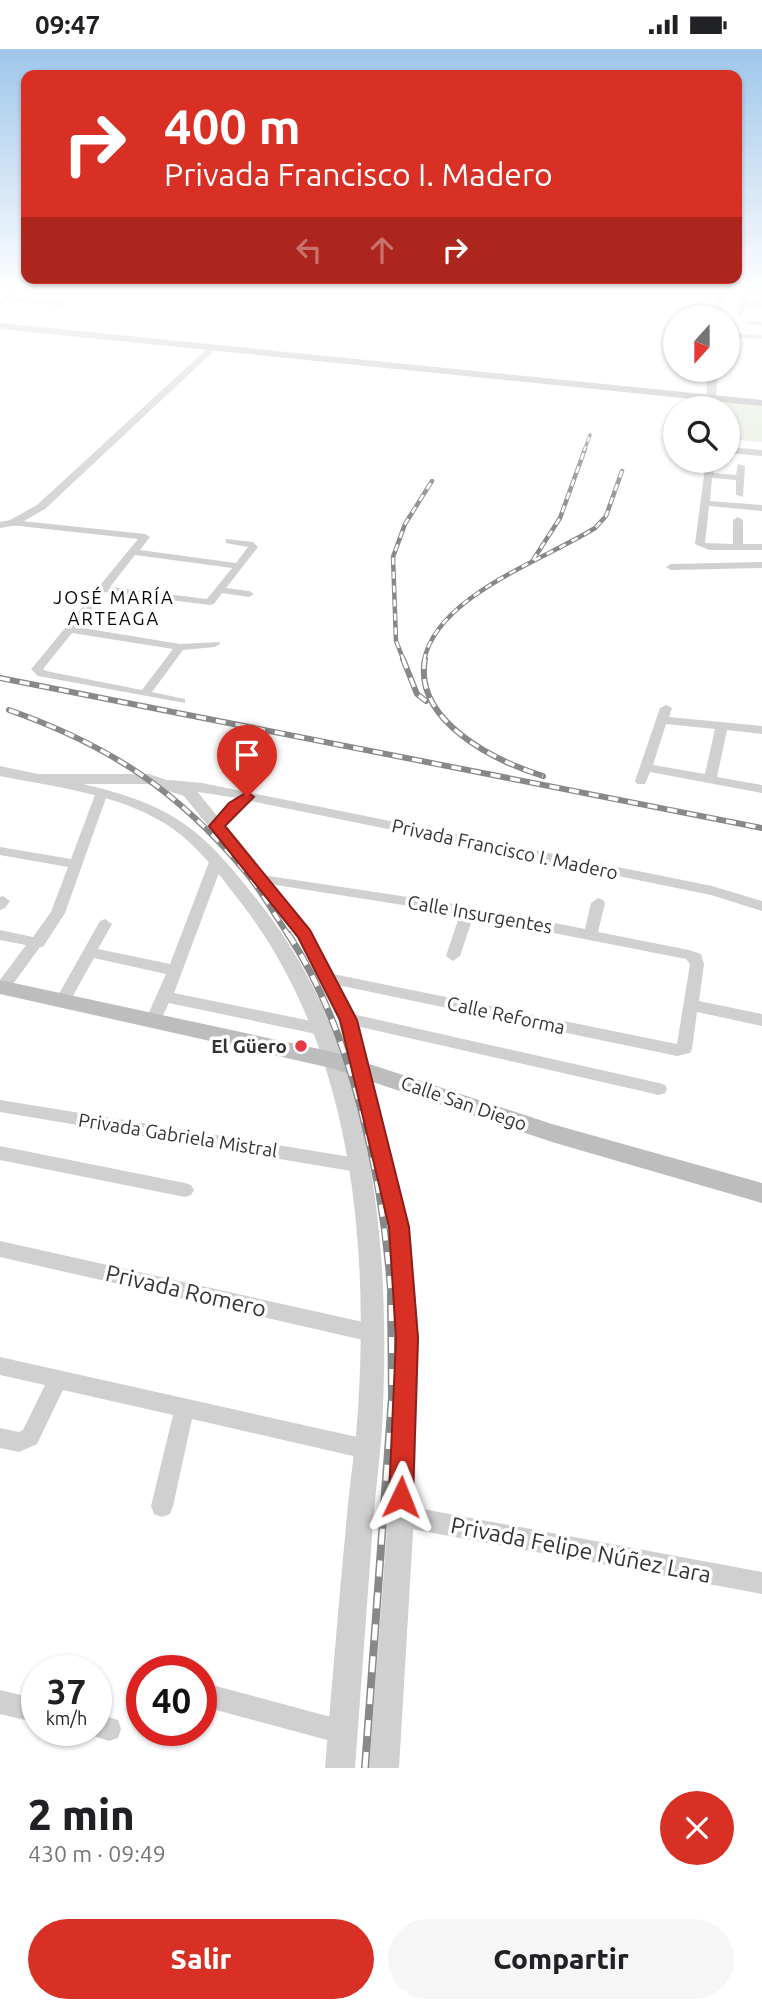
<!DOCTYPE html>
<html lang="es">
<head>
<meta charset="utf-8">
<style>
	:root { --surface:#fff; --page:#f6f6f6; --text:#202124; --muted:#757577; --accent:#d93025 }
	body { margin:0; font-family:Ubuntu,sans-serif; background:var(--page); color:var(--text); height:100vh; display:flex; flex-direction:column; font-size:26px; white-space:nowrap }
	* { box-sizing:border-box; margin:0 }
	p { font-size:23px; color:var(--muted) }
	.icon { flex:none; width:38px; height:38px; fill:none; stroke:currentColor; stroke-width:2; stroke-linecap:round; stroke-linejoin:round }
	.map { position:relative; height:1719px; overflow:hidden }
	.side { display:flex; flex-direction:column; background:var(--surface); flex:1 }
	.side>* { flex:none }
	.banner { position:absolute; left:21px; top:21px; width:721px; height:214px; border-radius:14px; box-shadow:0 2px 5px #0004; background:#d93025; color:#fff; overflow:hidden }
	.needle { width:46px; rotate:201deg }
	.buttons { position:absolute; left:663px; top:256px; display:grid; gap:14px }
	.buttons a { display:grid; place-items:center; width:77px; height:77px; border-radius:50%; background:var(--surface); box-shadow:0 2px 5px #0004; font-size:35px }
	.speed { position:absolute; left:21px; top:1606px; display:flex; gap:14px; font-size:35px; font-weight:700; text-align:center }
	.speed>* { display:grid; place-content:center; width:91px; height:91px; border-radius:50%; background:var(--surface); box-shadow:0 2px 5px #0004; line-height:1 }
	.speed small { font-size:18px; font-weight:400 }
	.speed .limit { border:10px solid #d22; background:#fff; color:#111 }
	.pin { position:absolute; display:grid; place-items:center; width:60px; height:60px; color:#fff; margin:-72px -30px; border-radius:50% 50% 50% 0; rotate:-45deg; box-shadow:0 0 7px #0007 }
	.pin .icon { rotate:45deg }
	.me { position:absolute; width:77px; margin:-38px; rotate:2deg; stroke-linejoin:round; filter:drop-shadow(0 0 5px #0008) }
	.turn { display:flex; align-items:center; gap:24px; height:147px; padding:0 28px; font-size:32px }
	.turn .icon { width:91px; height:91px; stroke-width:2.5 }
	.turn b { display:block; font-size:49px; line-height:60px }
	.lanes { display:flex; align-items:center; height:66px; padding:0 28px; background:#0003; justify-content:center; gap:35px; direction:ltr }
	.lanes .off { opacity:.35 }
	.round { display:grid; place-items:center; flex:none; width:74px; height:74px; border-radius:37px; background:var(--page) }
	.head { display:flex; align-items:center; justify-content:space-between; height:119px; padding:0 28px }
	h1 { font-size:42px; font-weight:800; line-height:52px }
	.cta { display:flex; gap:14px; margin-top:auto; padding:14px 28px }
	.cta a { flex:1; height:80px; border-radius:42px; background:var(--accent); color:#fff; font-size:28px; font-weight:800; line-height:80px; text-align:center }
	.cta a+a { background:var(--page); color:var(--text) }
	.status { display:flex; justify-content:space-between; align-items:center; height:49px; padding:0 35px; background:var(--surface); direction:ltr }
	.status svg { height:19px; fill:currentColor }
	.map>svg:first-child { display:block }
	.green { fill:#e6ecdf }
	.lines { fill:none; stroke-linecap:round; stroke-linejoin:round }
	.minor { fill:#d0d0d0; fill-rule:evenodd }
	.tertiary { fill:#d0d0d0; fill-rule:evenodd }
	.secondary { fill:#bdbdbd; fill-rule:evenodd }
	.rail-far4-casing { stroke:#888; stroke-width:3.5 }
	.rail-far3-casing { stroke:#888; stroke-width:4.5 }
	.rail-far2-casing { stroke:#888; stroke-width:6 }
	.rail-far1-casing { stroke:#888; stroke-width:7 }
	.rail-casing { stroke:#888; stroke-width:8 }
	.rail-far4 { stroke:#fff; stroke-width:2; stroke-dasharray:5; stroke-linecap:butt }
	.rail-far3 { stroke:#fff; stroke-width:2.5; stroke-dasharray:7; stroke-linecap:butt }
	.rail-far2 { stroke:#fff; stroke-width:3.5; stroke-dasharray:10; stroke-linecap:butt }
	.rail-far1 { stroke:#fff; stroke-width:4.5; stroke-dasharray:12; stroke-linecap:butt }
	.rail { stroke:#fff; stroke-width:5; stroke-dasharray:16; stroke-linecap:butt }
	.route { fill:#d93025; stroke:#8d1f18; stroke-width:2 }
	.poi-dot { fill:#e63946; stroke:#fff; stroke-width:2.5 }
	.labels { text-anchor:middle; stroke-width:7; stroke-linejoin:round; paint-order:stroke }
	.far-neighbourhood-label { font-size:18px; letter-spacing:2px; fill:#000; stroke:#fff }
	.street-label { font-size:19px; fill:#333; stroke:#fff }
	.poi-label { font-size:19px; font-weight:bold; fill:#333; stroke:#fff; text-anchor:end }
	.near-street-label { font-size:23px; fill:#333; stroke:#fff }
</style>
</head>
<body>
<div class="status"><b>09:47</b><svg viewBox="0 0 49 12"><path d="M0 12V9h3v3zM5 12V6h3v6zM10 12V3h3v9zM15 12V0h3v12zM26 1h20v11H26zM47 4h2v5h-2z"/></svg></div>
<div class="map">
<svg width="762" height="1719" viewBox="0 0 762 1719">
	<rect width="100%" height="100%" fill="#fff"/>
	<path class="green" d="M 722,352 L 762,356 L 762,393 L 728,390 L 728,359 L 721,359 Z"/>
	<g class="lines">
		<g class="minor">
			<path d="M 13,241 L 51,241 L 11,244 Z"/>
			<path d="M 762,242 L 762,246 L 747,246 L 746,253 L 762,254 L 762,258 L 745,257 L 742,267 L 738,267 L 742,243 Z"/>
			<path d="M 4,248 L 63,253 L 66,255 L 63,257 L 2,251 Z"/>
			<path d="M 749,272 L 762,273 L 762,277 L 747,275 Z"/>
			<path d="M 728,284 L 762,286 L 762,290 L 728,288 Z"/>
			<path d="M 715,346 L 722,348 L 720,359 L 712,359 Z"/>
			<path d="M 728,398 L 762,401 L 762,407 L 728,404 Z"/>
			<path d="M 706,411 L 714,411 L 713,424 L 736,426 L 738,415 L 745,417 L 743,448 L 736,446 L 736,431 L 712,429 L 710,452 L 762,456 L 762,462 L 709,457 L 705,494 L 733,495 L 733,471 L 738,468 L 743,471 L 743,495 L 762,495 L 762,501 L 709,501 L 695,495 Z"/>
			<path d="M 13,471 L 145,485 L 150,488 L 140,501 L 236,514 L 248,498 L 226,494 L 226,490 L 253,493 L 258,498 L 226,539 L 249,542 L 254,545 L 249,548 L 222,544 L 214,555 L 210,556 L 105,543 L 77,578 L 180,595 L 219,593 L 220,595 L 215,598 L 183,601 L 152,643 L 185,650 L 185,654 L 38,627 L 31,620 L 33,618 L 138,490 L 10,476 L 8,474 ZM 135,506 L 232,519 L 207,550 L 110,538 ZM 72,584 L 173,600 L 142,641 L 46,622 L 43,620 Z"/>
			<path d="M 762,513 L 762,519 L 671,521 L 666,518 L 671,515 Z"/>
			<path d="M 666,656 L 672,659 L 669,668 L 762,677 L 762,685 L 727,681 L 717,728 L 762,736 L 762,744 L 650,723 L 645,735 L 637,735 L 635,732 L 660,659 ZM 666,675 L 715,680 L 705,725 L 653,716 Z"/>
			<path d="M 170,731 L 202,734 L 712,837 L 762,852 L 762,862 L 711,846 L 250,752 C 238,760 229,776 217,781 L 211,777 L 229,754 L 237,749 L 166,738 L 164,735 L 166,732 Z"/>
			<path d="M 101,742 L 107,746 L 65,864 L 43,898 L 40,898 L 8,942 L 0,942 L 0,931 L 26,896 L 0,891 L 0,881 L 33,888 L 51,863 L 68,818 L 0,806 L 0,798 L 71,810 L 95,746 Z"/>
			<path d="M 216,809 L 223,813 L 174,944 L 321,974 L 326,976 L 329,980 L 326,984 L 321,986 L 169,954 L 159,974 L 149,974 L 146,970 L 166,925 L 94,909 L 69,954 L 59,954 L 56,950 L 100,872 L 105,870 L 112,875 L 98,900 L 170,915 L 209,813 Z"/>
			<path d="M 262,826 L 468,857 L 585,880 L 591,854 L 598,849 L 603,851 L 605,854 L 598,883 L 689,901 L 701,905 L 704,915 L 699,952 L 762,965 L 762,977 L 697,963 L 692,1000 L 690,1004 L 677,1007 L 323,933 L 321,929 L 323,925 L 328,924 L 677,995 L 690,915 L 686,910 L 473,868 L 460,907 L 453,912 L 446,907 L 460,865 L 257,833 L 255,830 Z"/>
			<path d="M 3,847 L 10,852 L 5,859 L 0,861 L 0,848 Z"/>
			<path d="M 348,964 L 659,1034 L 665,1036 L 667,1040 L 665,1044 L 659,1046 L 343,974 L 340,970 L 343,966 Z"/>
			<path d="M 0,1051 L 357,1109 L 363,1111 L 366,1116 L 363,1121 L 357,1123 L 0,1063 Z"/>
			<path d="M 0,1097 L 185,1134 L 191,1136 L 194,1141 L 191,1146 L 185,1148 L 0,1111 Z"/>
			<path d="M 0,1192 L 372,1275 L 379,1278 L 382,1284 L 379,1290 L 372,1293 L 0,1208 Z"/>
			<path d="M 0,1308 L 366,1390 L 373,1393 L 376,1400 L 373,1407 L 366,1410 L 192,1370 L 173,1457 L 170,1465 L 162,1468 L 154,1465 L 151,1457 L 173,1366 L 63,1341 L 37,1395 L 19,1403 L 0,1399 L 0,1379 L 19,1383 L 23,1381 L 45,1336 L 0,1326 Z"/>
			<path d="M 401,1456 L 762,1523 L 762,1545 L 401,1478 L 393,1475 L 390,1467 L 393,1459 Z"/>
			<path d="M 216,1637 L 342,1671 L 351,1674 L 354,1683 L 351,1692 L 342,1695 L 216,1661 L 208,1657 L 204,1649 L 208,1641 Z"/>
			<path d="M 0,1641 L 37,1650 L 37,1674 L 0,1665 Z"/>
			<path d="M 96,1664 L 118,1671 L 121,1680 L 118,1689 L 109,1692 L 87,1685 L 86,1682 L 96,1682 Z"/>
		</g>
		<g class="tertiary">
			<path d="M 12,241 L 20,241 L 0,256 L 0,250 Z"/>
			<path d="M 717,241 L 725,241 L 723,268 L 715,268 Z"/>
			<path d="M 210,297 L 217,299 L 45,460 L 17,476 L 0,479 L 0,473 L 10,471 L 37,456 Z"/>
			<path d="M 708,320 L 718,320 L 716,347 L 711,350 L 706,347 Z"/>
			<path d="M 0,717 L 38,725 L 149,725 L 196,741 L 310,881 L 358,970 L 410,1178 L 419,1289 L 414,1467 L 399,1719 L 369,1719 L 388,1467 L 395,1289 L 388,1178 L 338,970 L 297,888 L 184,747 L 147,735 L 83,735 C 177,757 204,782 262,857 C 371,997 390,1185 383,1357 C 382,1396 376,1435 373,1474 C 367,1556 361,1637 355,1719 L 325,1719 C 332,1635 339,1550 347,1466 C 350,1431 356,1396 358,1360 C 369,1189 351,1000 245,859 C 222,829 196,793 164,774 C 115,744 54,738 0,727 Z"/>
		</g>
		<g class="secondary">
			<path d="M 0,274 L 762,351 L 762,357 L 0,280 Z"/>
			<path d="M 0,931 L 333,1003 L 552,1075 L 762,1134 L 762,1154 L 552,1093 L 331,1019 L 0,945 Z"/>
		</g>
		<g class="rail-far4-casing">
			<path id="rail-far4" d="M 584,402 L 590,386"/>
		</g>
		<g class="rail-far3-casing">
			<g id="rail-far3">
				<path d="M 533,511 L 560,469 L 585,400"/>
				<path d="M 404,612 L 396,592 L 393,508 L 405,475 L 432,432"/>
				<path d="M 424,612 C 436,547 544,511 595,479 L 606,467 L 622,422"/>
			</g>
		</g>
		<g class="rail-far2-casing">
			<g id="rail-far2">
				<path d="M 403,610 L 417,645 L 426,652"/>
				<path d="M 425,610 C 413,672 495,712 543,727"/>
				<path d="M 0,629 L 762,779"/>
				<path d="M 9,661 C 108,696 176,740 244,821 C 261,841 274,865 289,887"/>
			</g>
		</g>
		<g class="rail-far1-casing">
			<path id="rail-far1" d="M 288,885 C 352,981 384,1134 391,1248"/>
		</g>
		<g class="rail-casing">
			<path id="rail" d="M 365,1719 L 392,1348 L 391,1246"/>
		</g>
		<use href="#rail-far4" class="rail-far4"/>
		<use href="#rail-far3" class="rail-far3"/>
		<use href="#rail-far2" class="rail-far2"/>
		<use href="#rail-far1" class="rail-far1"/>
		<use href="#rail" class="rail"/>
	</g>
	<linearGradient id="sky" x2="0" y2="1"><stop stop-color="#9ec6ea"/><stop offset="0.5" stop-color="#fff"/><stop offset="1" stop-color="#fff" stop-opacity="0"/></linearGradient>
	<rect width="762" height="481" fill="url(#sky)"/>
	<path class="route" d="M 247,743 L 254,748 L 225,777 L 310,881 L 357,971 L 409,1178 L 418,1289 L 413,1448 L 410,1457 L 401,1460 L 393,1457 L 389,1448 L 396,1289 L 389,1178 L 340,971 L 298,888 L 209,777 L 229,754 Z"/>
	<circle class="poi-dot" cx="301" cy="997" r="7"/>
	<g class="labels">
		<g class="far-neighbourhood-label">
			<text x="114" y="555">JOSÉ MARÍA<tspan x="114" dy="21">ARTEAGA</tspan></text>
		</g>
		<g class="street-label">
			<text transform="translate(505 800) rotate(12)" y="7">Privada Francisco I. Madero</text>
			<text transform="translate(480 865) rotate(10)" y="7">Calle Insurgentes</text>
			<text transform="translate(506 966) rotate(12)" y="7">Calle Reforma</text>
			<text transform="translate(464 1054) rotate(19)" y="7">Calle San Diego</text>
			<text transform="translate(178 1086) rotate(9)" y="7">Privada Gabriela Mistral</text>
		</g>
		<g class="poi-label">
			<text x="287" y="1004">El Güero</text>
		</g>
		<g class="near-street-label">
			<text transform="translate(186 1242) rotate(13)" y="8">Privada Romero</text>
			<text transform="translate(581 1501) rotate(11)" y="8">Privada Felipe Núñez Lara</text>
		</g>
	</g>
</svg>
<div class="buttons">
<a><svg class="needle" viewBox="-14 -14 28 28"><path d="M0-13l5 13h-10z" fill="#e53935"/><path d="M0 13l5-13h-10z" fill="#757577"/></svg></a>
<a><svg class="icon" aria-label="search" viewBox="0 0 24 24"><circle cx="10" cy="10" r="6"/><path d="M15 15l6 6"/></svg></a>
</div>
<div class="speed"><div>37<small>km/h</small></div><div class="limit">40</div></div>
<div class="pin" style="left:247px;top:748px;background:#d93025"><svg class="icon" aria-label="arrive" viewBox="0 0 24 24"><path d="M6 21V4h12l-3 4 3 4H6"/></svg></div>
<svg class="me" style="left:401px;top:1448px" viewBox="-20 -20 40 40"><path d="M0-17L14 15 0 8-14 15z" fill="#d93025" stroke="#fff" stroke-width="4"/></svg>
<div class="banner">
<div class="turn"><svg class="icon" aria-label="right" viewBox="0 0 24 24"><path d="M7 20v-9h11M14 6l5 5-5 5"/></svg><div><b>400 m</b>Privada Francisco I. Madero</div></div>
<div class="lanes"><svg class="icon off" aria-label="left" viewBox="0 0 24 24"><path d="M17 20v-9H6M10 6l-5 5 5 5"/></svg><svg class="icon off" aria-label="ahead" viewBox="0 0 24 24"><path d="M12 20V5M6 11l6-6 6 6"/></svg><svg class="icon" aria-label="right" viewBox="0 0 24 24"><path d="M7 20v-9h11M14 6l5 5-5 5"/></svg></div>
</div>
</div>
<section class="side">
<div class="head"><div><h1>2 min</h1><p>430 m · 09:49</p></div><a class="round" style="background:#d93025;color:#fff"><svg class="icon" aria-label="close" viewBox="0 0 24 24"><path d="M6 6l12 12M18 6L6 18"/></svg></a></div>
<div class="cta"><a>Salir</a><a>Compartir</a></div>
</section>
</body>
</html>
